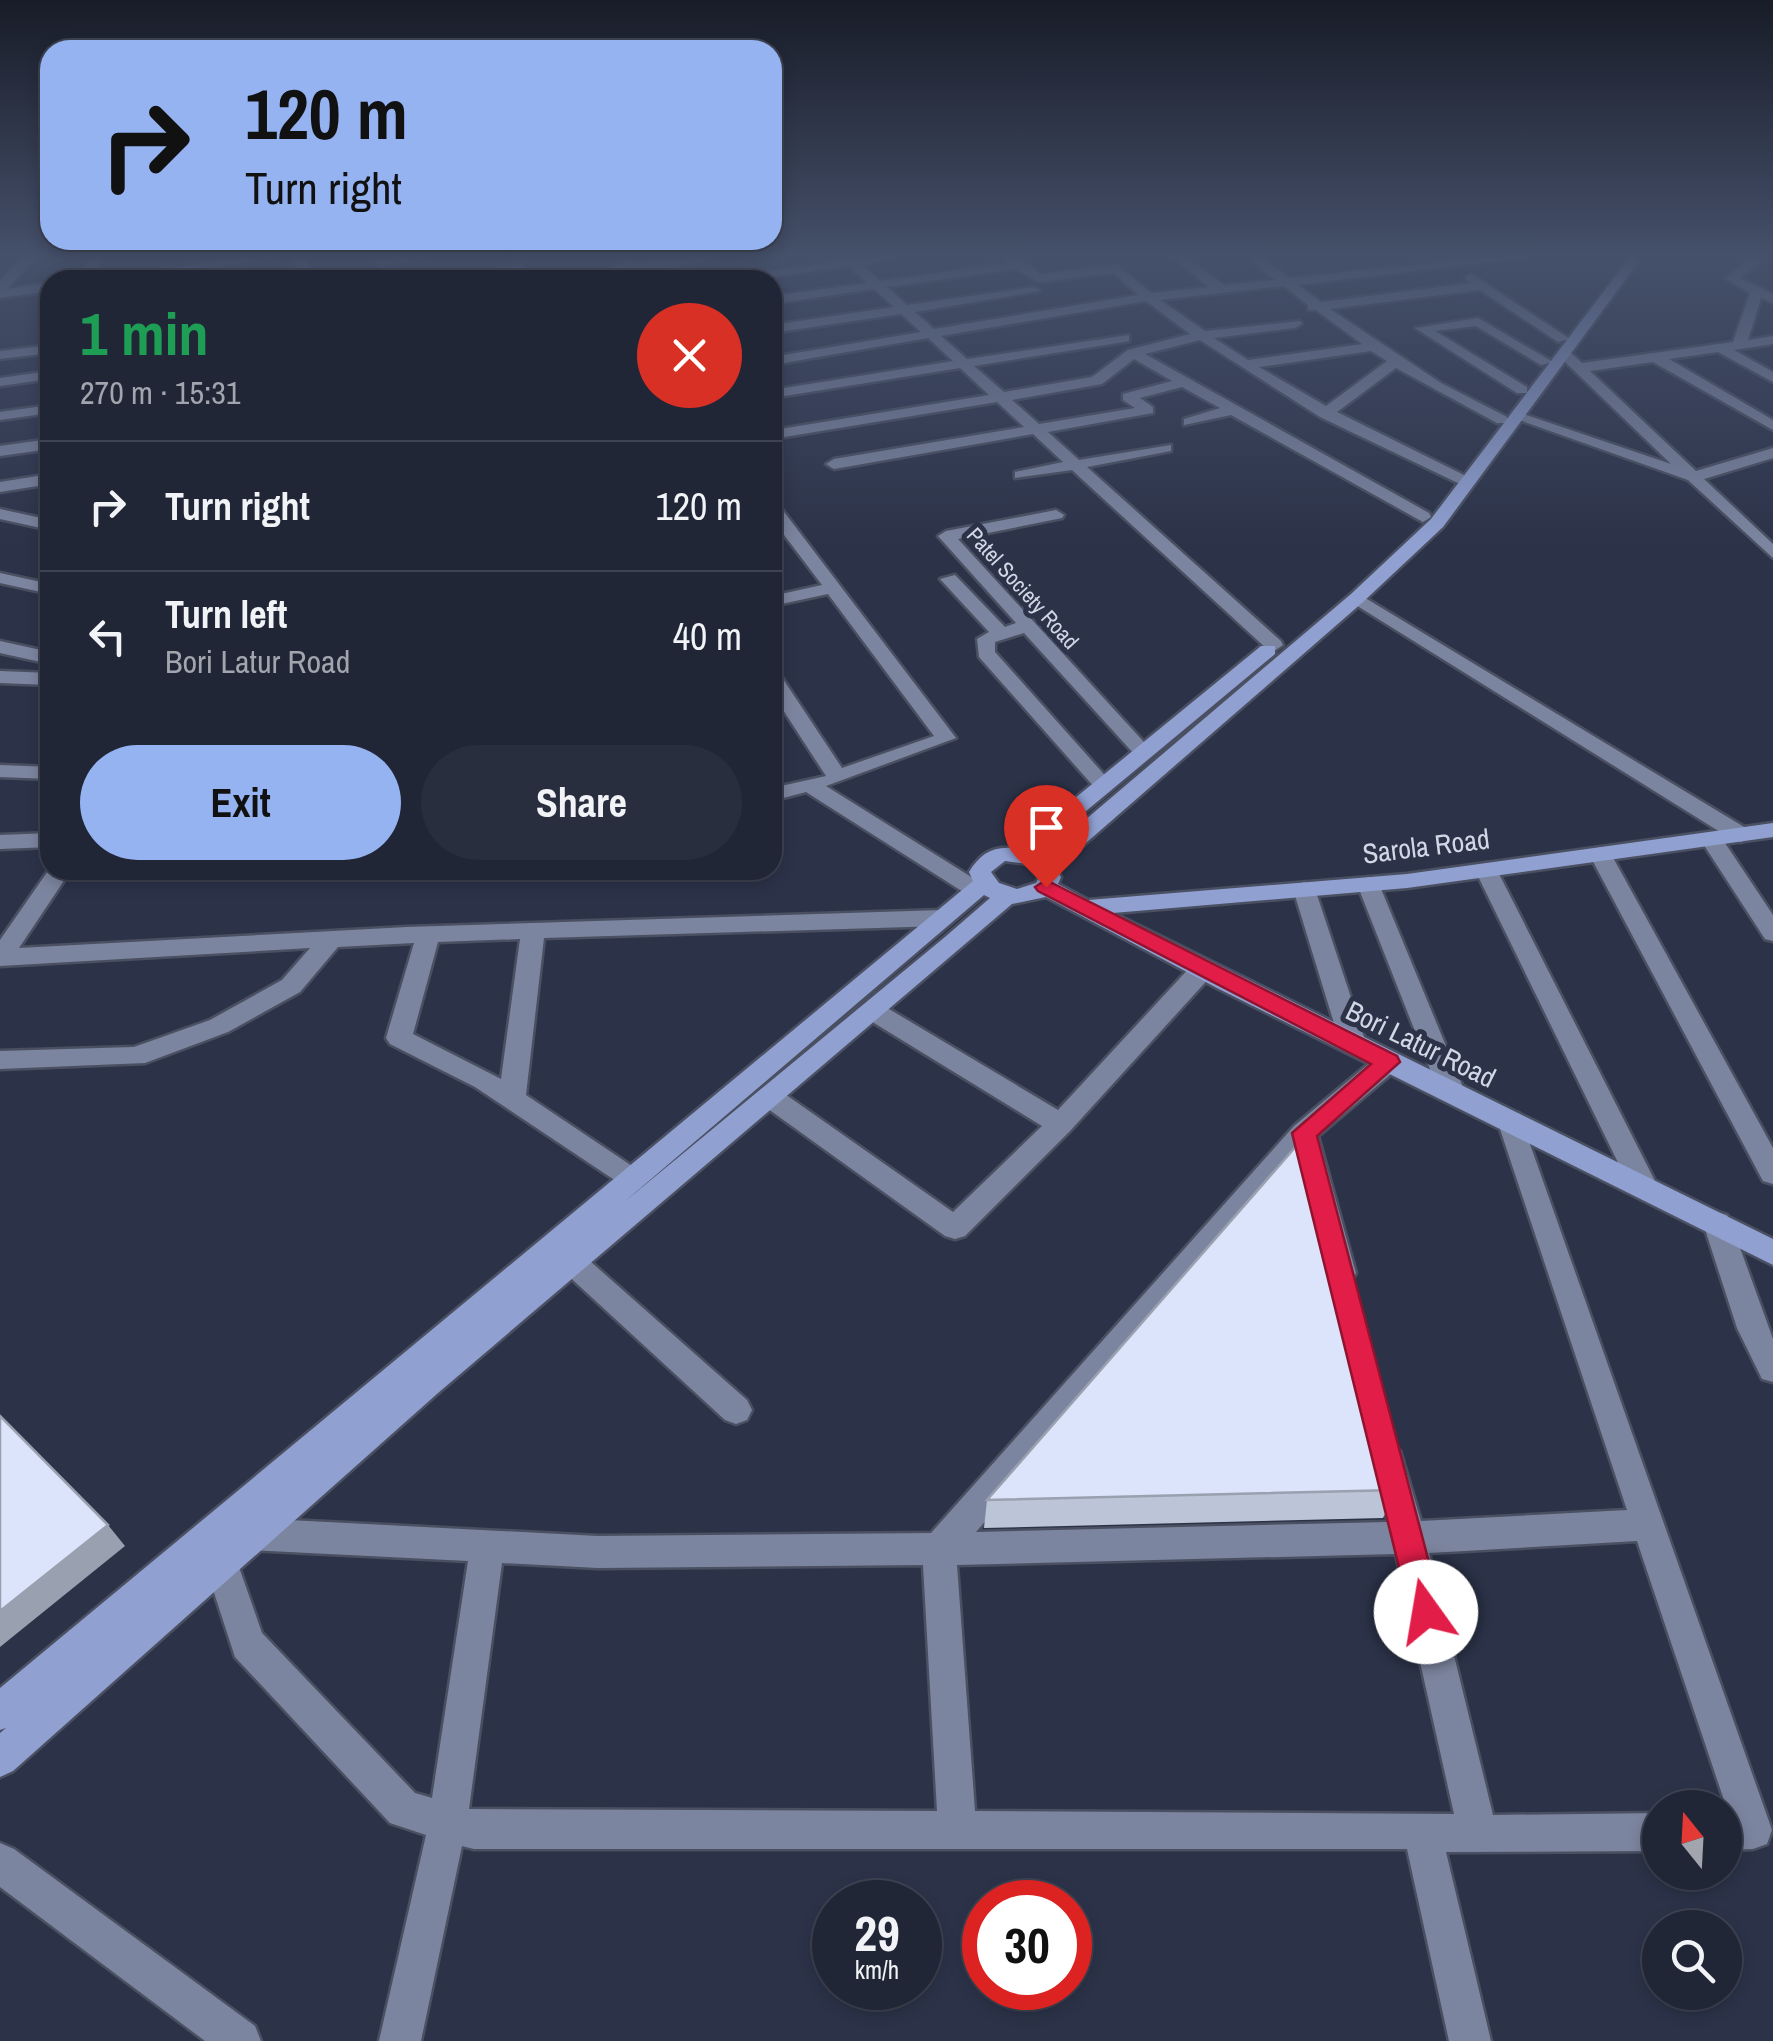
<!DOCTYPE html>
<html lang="en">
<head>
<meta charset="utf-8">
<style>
	:root { --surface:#212637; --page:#292e3f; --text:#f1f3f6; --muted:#a2a5ad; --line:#3e4352; --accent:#95b2f1 }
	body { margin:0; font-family:"Archivo Narrow",sans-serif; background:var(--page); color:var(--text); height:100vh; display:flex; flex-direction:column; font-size:38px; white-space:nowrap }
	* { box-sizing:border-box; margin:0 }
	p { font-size:32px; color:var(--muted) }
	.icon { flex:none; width:55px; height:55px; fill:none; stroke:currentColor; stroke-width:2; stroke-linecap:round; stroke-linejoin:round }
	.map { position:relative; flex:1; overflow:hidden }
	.panel { position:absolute; left:40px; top:270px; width:742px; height:610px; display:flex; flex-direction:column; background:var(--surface); border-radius:30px; box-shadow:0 5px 15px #0003,0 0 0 2px var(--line) }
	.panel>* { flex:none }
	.top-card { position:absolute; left:40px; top:40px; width:742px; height:210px; border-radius:30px; box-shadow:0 5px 15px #0003,0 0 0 2px var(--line); background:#95b2f1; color:#111; overflow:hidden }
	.needle { width:65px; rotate:342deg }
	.tools { position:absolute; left:1642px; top:1790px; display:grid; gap:20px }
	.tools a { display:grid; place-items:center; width:100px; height:100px; border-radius:50%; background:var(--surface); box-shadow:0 5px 15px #0003,0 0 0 2px var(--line); font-size:50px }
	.speed { position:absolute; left:812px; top:1880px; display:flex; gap:20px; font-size:50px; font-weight:700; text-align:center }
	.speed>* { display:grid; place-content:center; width:130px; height:130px; border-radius:50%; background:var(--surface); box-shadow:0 5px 15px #0003,0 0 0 2px var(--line); line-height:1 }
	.speed small { font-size:25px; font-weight:400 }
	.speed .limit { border:15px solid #d22; background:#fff; color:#111 }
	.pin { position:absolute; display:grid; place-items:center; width:85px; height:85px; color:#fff; margin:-102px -42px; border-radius:50% 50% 50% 0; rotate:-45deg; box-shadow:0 0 10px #0007 }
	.pin .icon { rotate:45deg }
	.me { position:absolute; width:110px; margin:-55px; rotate:347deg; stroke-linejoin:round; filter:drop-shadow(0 0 8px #0008) }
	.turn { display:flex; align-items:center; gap:35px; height:210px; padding:0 40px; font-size:45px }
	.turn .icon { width:130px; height:130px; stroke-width:2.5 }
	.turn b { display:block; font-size:70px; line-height:85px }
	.round { display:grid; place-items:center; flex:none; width:105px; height:105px; border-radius:52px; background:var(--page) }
	.head { display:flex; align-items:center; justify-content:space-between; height:170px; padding:0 40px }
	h1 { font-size:60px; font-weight:700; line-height:75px; color:#1e9e55 }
	.button { display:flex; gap:20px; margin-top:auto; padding:20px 40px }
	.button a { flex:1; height:115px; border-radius:60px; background:var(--accent); color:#111; font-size:40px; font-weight:700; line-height:115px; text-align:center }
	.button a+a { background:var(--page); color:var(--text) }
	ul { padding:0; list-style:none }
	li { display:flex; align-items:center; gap:30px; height:130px; padding:0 40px; border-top:2px solid var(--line) }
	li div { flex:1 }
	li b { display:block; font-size:38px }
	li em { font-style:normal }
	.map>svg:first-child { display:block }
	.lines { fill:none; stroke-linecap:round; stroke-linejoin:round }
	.minor-casing { stroke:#4a5062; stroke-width:5 }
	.major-casing { stroke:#4a5062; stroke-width:5 }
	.minor { fill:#7c859f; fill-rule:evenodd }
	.major { fill:#90a0d1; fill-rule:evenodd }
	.wall { fill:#bcc4d7 }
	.shaded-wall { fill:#99a0af }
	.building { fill:#dbe4fa; stroke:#99a0af; stroke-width:2.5 }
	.route { fill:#e11d48; stroke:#92132f; stroke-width:2.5 }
	.labels { text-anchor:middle; stroke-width:10; stroke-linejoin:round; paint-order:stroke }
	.far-street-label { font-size:22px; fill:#d2d7e5; stroke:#2c3349 }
	.street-label { font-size:28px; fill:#d2d7e5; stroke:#2c3349 }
</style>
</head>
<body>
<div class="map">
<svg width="1773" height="2041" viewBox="0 0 1773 2041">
	<rect width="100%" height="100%" fill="#2c3349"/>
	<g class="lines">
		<g class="minor-casing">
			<g id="minor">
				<path d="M 22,257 L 35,257 L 7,289 L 50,283 L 50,291 L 0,298 L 0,281 Z"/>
				<path d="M 92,257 L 104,257 L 86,280 L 74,280 Z"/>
				<path d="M 243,257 L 276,257 L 132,280 L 99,280 Z"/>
				<path d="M 292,257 L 304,257 L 317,280 L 305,280 Z"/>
				<path d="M 390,257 L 426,257 L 381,266 L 375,262 Z"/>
				<path d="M 680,257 L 714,257 C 703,263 598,280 582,280 L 630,260 L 636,263 Z"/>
				<path d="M 840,257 L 896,257 L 862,265 L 880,281 L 1007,263 L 1002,257 L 1018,257 L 1041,274 L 1117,265 L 1151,293 L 1209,287 L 1172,257 L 1186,257 L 1223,285 L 1275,280 L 1247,257 L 1261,257 L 1289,278 L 1488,257 L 1530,257 L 1298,285 L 1321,302 L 1471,283 L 1465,278 L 1471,274 L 1570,339 L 1558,342 L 1480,290 L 1330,309 L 1441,383 L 1507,417 L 1507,423 L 1497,423 L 1396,368 L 1337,412 L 1464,475 L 1466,478 L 1458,483 L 1320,417 L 1200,340 L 1145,354 L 1429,513 L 1431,517 L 1423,522 L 1231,415 L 1184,425 L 1184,419 L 1220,408 L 1182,387 L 1140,398 L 1153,407 L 1153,413 L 1048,432 L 1079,460 L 1171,445 L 1171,451 L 1087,467 L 1281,641 L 1283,645 L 1274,651 L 1267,649 L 1072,470 L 1015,478 L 1015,472 L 1063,462 L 1033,434 L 834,469 L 826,464 L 834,459 L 1024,427 L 997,402 L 772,439 L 774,430 L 989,395 L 960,368 L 772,398 L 772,390 L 953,361 L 928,338 L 772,365 L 772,357 L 921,332 L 901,314 L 772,333 L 772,325 L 894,307 L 874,289 L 772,304 L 772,296 L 867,283 L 849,266 L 752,280 L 719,280 L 842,260 ZM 1016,269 L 1039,282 L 1114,273 L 1138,295 L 934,329 L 915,312 L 1040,291 L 1034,287 L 907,305 L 887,287 ZM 1284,286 L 1308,305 L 1308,310 L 1316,310 L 1362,344 L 1248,360 L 1214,338 L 1295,328 L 1302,324 L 1300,321 L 1205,331 L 1160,300 ZM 1146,301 L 1190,334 L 1128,350 L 1092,377 L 1004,392 L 974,366 L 1124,342 L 1129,341 L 1129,335 L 967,359 L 941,336 ZM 1371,351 L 1387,361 L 1326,406 L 1259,367 ZM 1134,359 L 1172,381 L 1123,394 L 1123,400 L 1135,408 L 1039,424 L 1012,400 L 1102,384 Z"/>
				<path d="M 1742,257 L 1763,260 L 1740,278 L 1773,294 L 1773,303 L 1761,298 L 1748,340 L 1773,336 L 1773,344 L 1734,350 L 1773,372 L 1773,382 L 1718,352 L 1669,359 L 1773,420 L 1773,430 L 1653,362 L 1590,371 L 1696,471 L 1773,448 L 1773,458 L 1704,479 L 1773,544 L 1773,558 L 1688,480 L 1511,417 L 1523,414 L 1671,464 L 1559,356 L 1571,353 L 1582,363 L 1733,342 L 1750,293 L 1725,278 L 1748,261 Z"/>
				<path d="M 521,265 L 525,272 L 479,280 L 452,280 Z"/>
				<path d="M 1478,318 L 1553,362 L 1541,365 L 1476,326 L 1435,331 L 1527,387 L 1527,393 L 1517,393 L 1415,328 Z"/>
				<path d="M 50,345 L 50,353 L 0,359 L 0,351 Z"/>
				<path d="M 50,371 L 50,379 L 0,386 L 0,378 Z"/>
				<path d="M 50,405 L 50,413 L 0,420 L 0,412 Z"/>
				<path d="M 50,439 L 50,449 L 0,456 L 0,446 Z"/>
				<path d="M 50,474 L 50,484 L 0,492 L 0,482 Z"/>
				<path d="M 772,502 L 778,504 L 956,738 L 826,786 L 984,885 L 987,890 L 984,895 L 968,895 L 806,792 L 772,801 L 772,788 L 826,776 L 772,693 L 772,671 L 779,673 L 842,768 L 934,736 L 828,594 L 772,606 L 772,596 L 822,585 L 772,519 Z"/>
				<path d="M 0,509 L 50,520 L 50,530 L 0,519 Z"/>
				<path d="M 1056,510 L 1064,515 L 1062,518 L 958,539 L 1153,752 L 1143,758 L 1136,756 L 1024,633 L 995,642 L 995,652 L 1110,781 L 1114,785 L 1103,791 L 1096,789 L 979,657 L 977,639 L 989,632 L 940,579 L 955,575 L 1005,627 L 1016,623 L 938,536 L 946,531 Z"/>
				<path d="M 0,573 L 50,584 L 50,594 L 0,583 Z"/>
				<path d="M 1357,593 L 1749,830 L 1752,835 L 1741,842 L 1733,840 L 1351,602 L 1351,594 Z"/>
				<path d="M 0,641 L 50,652 L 50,664 L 0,653 Z"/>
				<path d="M 0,671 L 50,673 L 50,685 L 0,683 Z"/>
				<path d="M 0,765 L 50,767 L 50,779 L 0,777 Z"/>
				<path d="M 1711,832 L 1719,834 L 1773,915 L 1773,941 L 1765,939 L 1700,839 Z"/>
				<path d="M 50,833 L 50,847 L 0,849 L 0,835 Z"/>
				<path d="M 1600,847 L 1611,854 L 1773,1148 L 1773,1184 L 1763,1181 L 1589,854 Z"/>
				<path d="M 1486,863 L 1497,870 L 1657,1185 L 1653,1193 L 1643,1196 L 1633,1193 L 1629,1185 L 1475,870 Z"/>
				<path d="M 50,868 L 71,870 L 19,948 L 407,927 L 942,910 L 954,918 L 942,926 L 544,938 L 526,1095 L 641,1172 L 645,1180 L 641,1188 L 631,1191 L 475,1087 L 390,1044 L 386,1038 L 414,943 L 338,947 L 300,992 L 228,1032 L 145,1063 L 0,1069 L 0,1051 L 134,1047 L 210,1020 L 282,980 L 310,948 L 0,966 L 0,940 ZM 520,939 L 501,1079 L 413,1034 L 438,942 Z"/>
				<path d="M 1368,877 L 1379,884 L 1465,1092 L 1461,1099 L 1443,1099 L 1439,1092 L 1357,884 Z"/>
				<path d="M 1304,882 L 1315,889 L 1367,1046 L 1363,1052 L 1345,1052 L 1341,1046 L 1293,889 Z"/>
				<path d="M 1202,962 L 1214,970 L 1211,976 L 1070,1131 L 965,1236 L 955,1239 L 945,1236 L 764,1106 L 760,1099 L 764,1092 L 782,1092 L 953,1212 L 1042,1126 L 866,1018 L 863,1012 L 866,1006 L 884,1006 L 1058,1110 L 1193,964 Z"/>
				<path d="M 1388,1053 L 1397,1055 L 1401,1062 L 1397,1069 L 1318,1136 L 1356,1273 L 1351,1282 L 1341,1285 L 1331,1282 L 1326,1273 L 1297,1159 L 976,1532 L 1388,1522 L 1373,1462 L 1378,1451 L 1389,1447 L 1400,1451 L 1421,1521 L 1627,1510 L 1497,1120 L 1501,1113 L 1519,1113 L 1772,1830 L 1767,1844 L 1753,1849 L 1725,1850 L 1728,1812 L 1637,1541 L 1429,1553 L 1493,1815 L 1660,1813 L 1660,1851 L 1446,1852 L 1491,2041 L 1449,2041 L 1407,1849 L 474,1849 L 462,1846 L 421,2041 L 379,2041 L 426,1835 L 390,1823 L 235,1657 L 204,1562 L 209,1550 L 221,1546 L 233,1550 L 262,1633 L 415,1793 L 432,1798 L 468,1561 L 251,1550 L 239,1545 L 234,1534 L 239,1523 L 251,1518 L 598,1536 L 931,1533 L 1294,1126 L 1379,1055 ZM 1396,1554 L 1454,1814 L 975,1811 L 957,1565 ZM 502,1563 L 598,1568 L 923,1565 L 937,1811 L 469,1809 Z"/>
				<path d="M 1717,1212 L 1727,1215 L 1731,1223 L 1773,1339 L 1773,1382 L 1762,1379 L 1737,1328 L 1703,1223 L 1707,1215 Z"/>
				<path d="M 572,1250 L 582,1254 L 747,1400 L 752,1410 L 747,1420 L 736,1424 L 725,1420 L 562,1270 L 557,1262 L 562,1254 Z"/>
				<path d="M 0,1843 L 14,1849 L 255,2026 L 261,2041 L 205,2041 L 0,1887 Z"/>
			</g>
		</g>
		<g class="major-casing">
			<path id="major" d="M 1630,257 L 1642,257 L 1443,527 L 1363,602 L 1056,869 L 1061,877 L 1058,884 L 1088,900 L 1407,874 L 1773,823 L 1773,837 L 1407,888 L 1113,913 L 1773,1239 L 1773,1265 L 1217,988 L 1046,897 L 1012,904 L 438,1393 L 13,1771 L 0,1777 L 0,1733 L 6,1728 L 0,1730 L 0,1688 L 973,881 L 969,872 C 980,854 992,846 1014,848 L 1261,646 L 1275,646 L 1275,654 L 1038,851 L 1045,854 L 1351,594 L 1431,519 ZM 1005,861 L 1029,864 L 1039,877 L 1036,883 L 1017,889 L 999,883 L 991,872 ZM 984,895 L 990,898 L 945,937 L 623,1203 Z"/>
		</g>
		<use href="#minor" class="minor"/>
		<use href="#major" class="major"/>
	</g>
	<path class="wall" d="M 1397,1490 L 1383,1518 L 984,1528 L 987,1500 Z"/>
	<path class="shaded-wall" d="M 108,1525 L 125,1546 L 0,1647 L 0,1611 Z"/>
	<g class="building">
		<path d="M 1305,1136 L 1397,1490 L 987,1500 Z"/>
		<path d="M 0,1416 L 108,1525 L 0,1611 Z"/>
	</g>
	<linearGradient id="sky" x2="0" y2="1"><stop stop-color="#181c28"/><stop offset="0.47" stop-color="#45506a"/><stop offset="1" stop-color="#45506a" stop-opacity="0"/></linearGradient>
	<rect width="1773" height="543" fill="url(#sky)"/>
	<path class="route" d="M 1046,880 L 1397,1056 L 1400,1062 L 1317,1136 L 1442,1612 L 1437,1624 L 1426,1628 L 1415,1624 L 1410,1612 L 1292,1133 L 1371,1064 L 1038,891 L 1035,887 Z"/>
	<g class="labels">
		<g class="far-street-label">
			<text transform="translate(1023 588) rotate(48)" y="8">Patel Society Road</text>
		</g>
		<g class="street-label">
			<text transform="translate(1426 846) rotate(-7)" y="10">Sarola Road</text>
			<text transform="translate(1421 1044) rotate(26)" y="10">Bori Latur Road</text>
		</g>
	</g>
</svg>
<div class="tools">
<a><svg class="needle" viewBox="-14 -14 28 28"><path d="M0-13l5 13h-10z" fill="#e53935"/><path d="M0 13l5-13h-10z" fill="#a2a5ad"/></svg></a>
<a><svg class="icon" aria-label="search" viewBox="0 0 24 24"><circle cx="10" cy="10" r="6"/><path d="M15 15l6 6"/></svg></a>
</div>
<div class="speed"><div>29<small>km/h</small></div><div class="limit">30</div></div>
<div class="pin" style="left:1046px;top:887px;background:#d93025"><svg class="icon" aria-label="arrive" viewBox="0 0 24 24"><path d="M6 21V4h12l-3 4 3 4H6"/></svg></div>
<svg class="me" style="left:1426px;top:1612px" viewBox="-20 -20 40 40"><circle r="19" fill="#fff"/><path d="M0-13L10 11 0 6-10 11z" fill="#e11d48"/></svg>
<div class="top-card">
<div class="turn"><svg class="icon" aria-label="right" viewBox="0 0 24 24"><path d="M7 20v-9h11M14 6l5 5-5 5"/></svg><div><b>120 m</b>Turn right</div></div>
</div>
<section class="panel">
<div class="head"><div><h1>1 min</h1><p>270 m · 15:31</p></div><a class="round" style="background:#d93025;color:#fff"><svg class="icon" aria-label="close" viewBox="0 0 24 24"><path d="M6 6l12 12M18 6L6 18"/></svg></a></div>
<ul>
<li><svg class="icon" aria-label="right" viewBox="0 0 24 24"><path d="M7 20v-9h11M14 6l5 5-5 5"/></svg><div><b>Turn right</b></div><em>120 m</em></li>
<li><svg class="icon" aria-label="left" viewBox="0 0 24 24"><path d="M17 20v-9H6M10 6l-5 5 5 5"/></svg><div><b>Turn left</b><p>Bori Latur Road</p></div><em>40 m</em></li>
</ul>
<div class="button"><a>Exit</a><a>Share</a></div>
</section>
</div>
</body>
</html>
